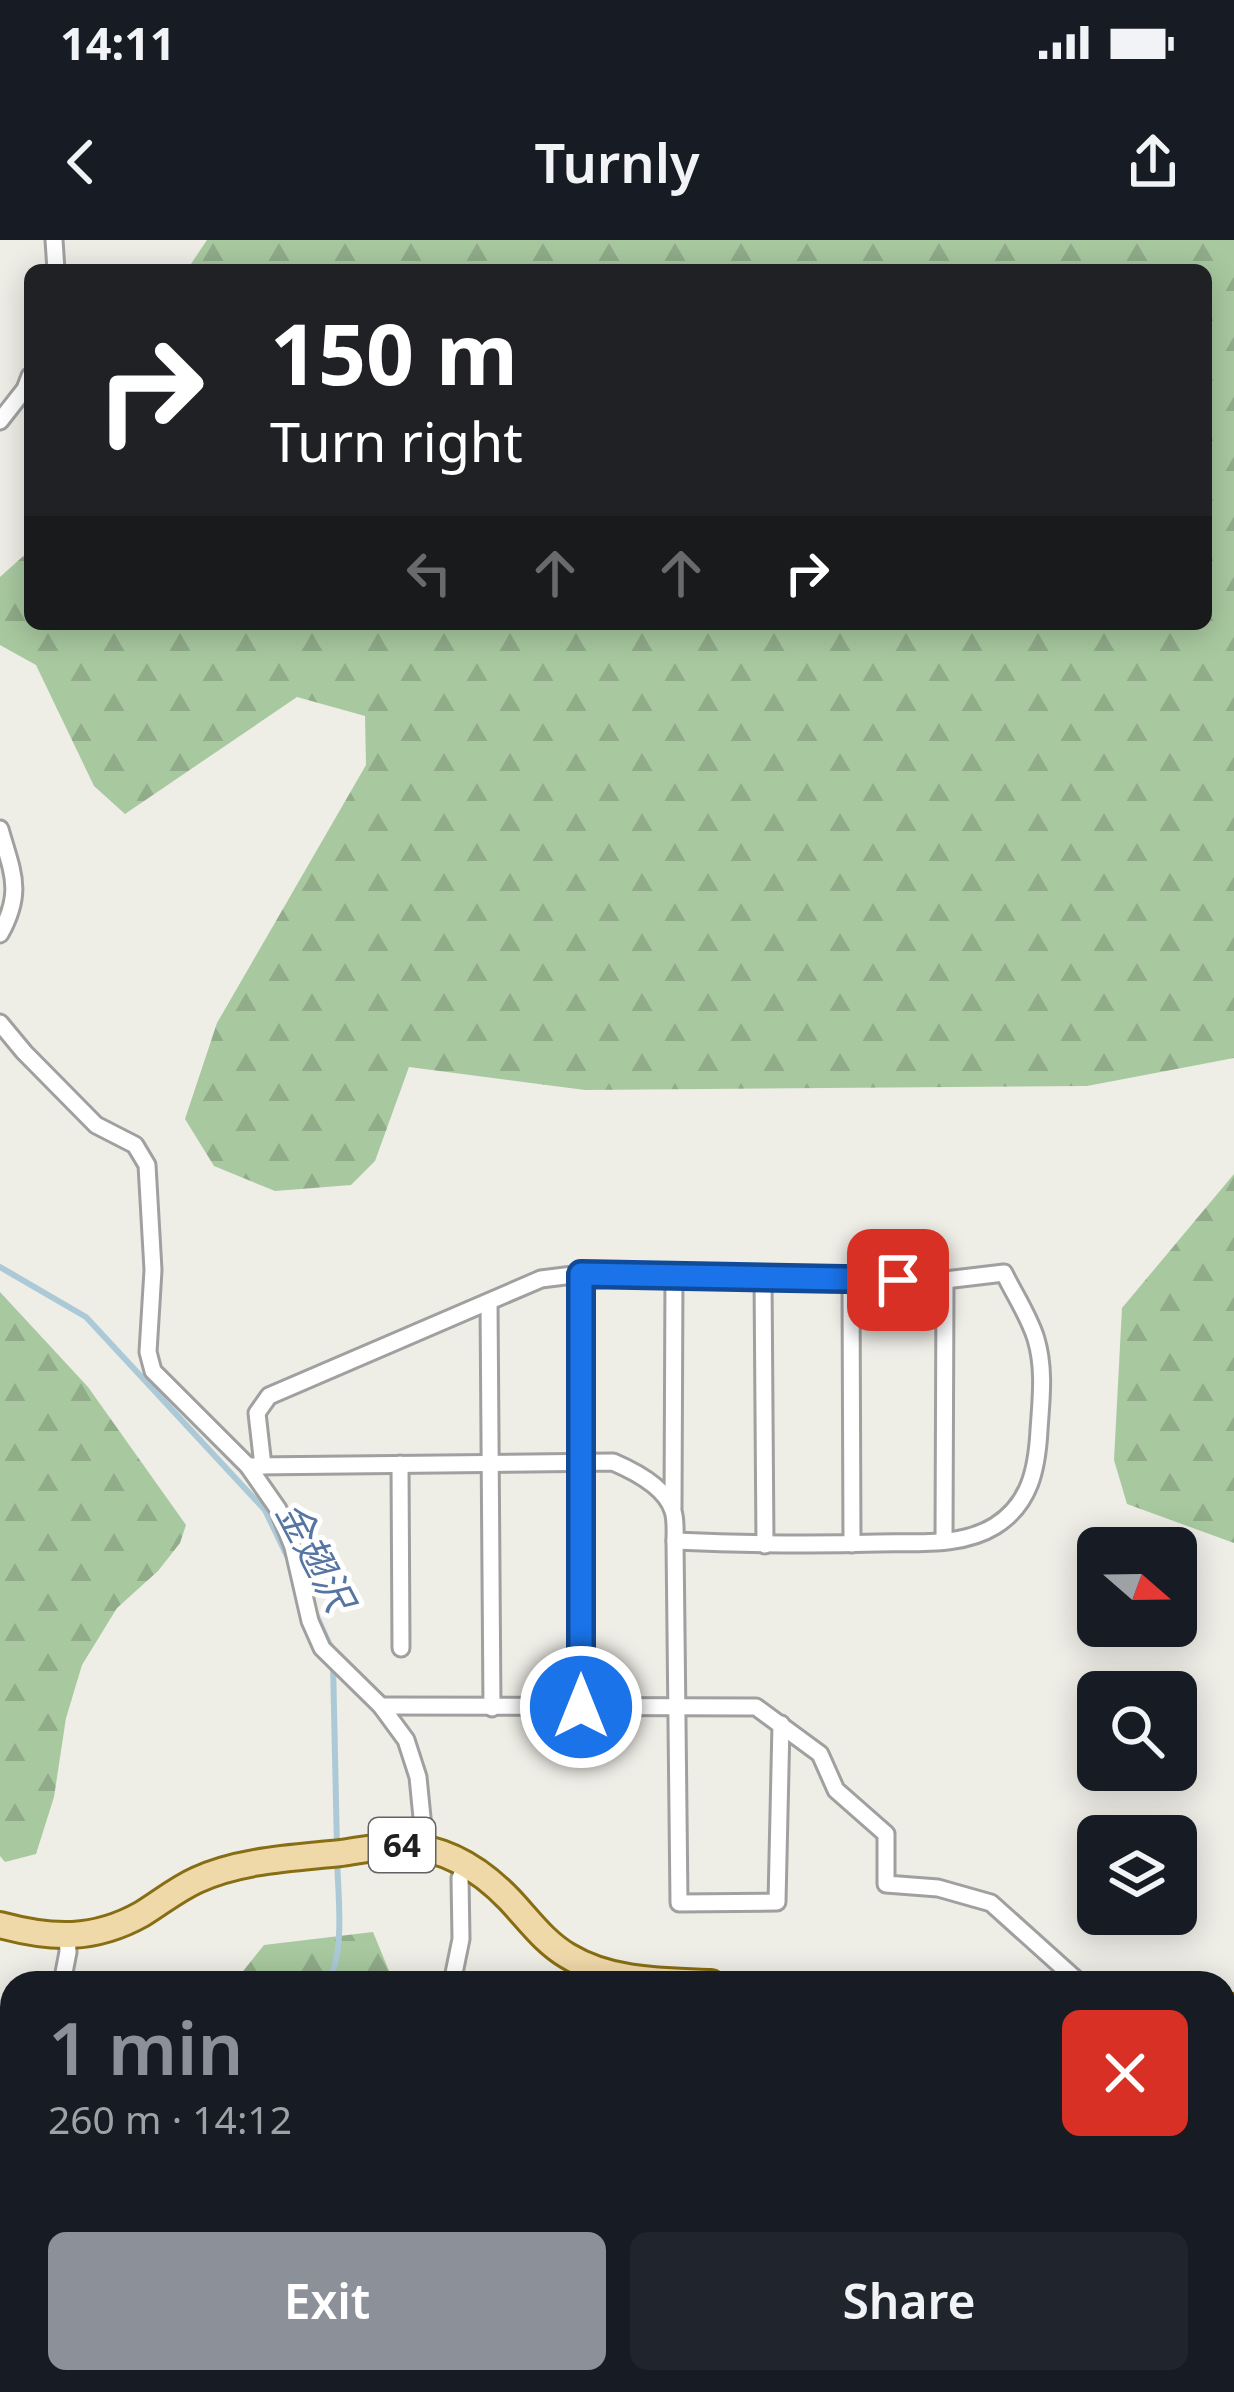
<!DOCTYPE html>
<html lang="en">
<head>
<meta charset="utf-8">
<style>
	:root { --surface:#171b24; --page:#20242c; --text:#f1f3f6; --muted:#9ea1a6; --accent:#8c9099 }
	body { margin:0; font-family:"Noto Sans","Noto Sans JP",sans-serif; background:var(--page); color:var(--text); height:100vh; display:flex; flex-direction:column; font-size:45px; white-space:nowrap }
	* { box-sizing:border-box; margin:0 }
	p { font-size:39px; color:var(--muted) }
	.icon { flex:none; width:66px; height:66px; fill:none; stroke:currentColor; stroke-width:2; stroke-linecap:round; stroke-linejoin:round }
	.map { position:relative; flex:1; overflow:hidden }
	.details { position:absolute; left:0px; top:1731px; width:1236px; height:423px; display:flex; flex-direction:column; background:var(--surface); border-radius:36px 36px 0 0; box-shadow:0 6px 30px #0003 }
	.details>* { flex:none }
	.top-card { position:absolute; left:24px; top:24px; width:1188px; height:366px; border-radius:18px; box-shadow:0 6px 30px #0003; background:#202124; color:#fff; overflow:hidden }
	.needle { width:78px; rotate:110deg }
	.tools { position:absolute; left:1077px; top:1287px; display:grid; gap:24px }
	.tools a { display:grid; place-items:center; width:120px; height:120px; border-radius:18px; background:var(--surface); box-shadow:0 6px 30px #0003; font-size:60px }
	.pin { position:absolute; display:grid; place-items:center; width:102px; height:102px; color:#fff; margin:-51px; border-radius:24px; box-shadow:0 6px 18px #0006 }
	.me { position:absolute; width:132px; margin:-66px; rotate:0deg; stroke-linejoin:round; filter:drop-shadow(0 0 9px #0008) }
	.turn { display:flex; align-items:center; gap:42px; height:252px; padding:0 48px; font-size:54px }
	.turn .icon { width:156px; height:156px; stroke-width:2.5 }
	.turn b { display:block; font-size:84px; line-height:102px }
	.lanes { display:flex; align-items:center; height:114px; padding:0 48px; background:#0003; justify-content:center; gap:60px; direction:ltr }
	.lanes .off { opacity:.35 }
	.round { display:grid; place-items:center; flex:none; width:126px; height:126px; border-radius:18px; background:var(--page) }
	.overview { display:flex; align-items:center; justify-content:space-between; height:204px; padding:0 48px }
	h1 { font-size:72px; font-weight:600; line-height:90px; color:var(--accent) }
	.primary-button { display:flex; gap:24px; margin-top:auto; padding:24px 48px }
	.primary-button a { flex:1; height:138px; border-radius:18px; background:var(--accent); color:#fff; font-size:48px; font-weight:600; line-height:138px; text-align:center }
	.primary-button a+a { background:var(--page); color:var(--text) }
	.status { display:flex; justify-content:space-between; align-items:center; height:84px; padding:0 60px; background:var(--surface); direction:ltr }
	.status svg { height:33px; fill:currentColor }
	header { display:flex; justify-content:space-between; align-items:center; height:156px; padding:0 48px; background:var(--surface); font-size:54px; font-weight:600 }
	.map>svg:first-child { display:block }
	.forest { fill:url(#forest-firs) }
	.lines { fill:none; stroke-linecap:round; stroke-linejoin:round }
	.stream { stroke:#acc9d7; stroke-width:6 }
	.minor-casing { stroke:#a0a0a0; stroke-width:21 }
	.primary-casing { stroke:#876d13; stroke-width:30 }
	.minor { stroke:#fff; stroke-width:15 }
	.primary { stroke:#f0d9a9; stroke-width:24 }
	.route-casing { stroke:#114b97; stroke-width:30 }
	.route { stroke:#1a73e8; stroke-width:21 }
	.labels { text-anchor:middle; stroke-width:10; stroke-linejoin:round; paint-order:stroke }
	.shield { fill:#fff; stroke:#626262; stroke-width:3 }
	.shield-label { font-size:33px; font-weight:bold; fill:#1f1f1f }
	.water-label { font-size:39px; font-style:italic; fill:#5775a3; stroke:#fff }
</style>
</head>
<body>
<div class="status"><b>14:11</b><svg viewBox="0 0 49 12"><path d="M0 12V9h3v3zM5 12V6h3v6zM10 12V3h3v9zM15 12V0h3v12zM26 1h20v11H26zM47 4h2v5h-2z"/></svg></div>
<header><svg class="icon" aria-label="back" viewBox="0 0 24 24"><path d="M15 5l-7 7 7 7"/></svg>Turnly<svg class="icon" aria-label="share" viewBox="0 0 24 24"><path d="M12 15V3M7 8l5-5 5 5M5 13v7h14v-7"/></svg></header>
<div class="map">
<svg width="1234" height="2152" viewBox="0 0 1234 2152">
	<defs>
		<pattern id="forest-firs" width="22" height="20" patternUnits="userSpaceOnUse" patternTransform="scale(3)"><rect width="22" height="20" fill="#a8c9a0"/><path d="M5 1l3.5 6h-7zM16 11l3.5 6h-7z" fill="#90ac89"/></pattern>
	</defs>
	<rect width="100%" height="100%" fill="#eeede6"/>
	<g class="forest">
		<path d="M 207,0 L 1234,0 L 1234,818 L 1087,846 L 585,850 L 409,827 L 375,921 L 351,945 L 275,951 L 214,926 L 185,879 L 217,783 L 366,525 L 365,476 L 297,457 L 125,574 L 94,546 L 36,425 L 0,405 L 0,337 L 30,310 L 30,384 L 1206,384 L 1206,30 L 187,30 Z"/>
		<path d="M 1234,934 L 1234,1303 L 1127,1264 L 1114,1220 L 1122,1068 Z"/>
		<path d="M 0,1052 L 88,1147 L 186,1285 L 180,1303 L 158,1331 L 117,1368 L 82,1425 L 66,1478 L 54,1557 L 36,1614 L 5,1622 L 0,1616 Z"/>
		<path d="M 373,1692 L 394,1743 L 237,1743 L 240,1735 L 264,1705 Z"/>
		<path d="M 636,2142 L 856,2142 L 834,2152 L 641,2152 Z"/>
	</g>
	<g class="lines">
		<g class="stream">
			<path d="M 0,1027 L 86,1077 L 265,1270 L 288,1318"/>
			<path d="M 313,1368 L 332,1410"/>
			<path d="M 333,1423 L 337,1608"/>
			<path d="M 326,1743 C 346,1720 338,1652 337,1621"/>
			<path d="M 230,2142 L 232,2152"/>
		</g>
		<g class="minor-casing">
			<g id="minor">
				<path d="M 54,0 L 56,30"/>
				<path d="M 0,181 L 25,149 L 30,136"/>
				<path d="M 0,589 C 12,632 24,651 0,694"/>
				<path d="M 0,783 L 24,812 L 96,885 L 135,905 L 147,925 L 153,1030 L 148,1112 L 153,1131 L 248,1226 L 278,1269 L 293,1307 L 310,1381 L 322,1408 L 381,1466 L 406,1500 L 418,1537 L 425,1608"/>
				<path d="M 763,1036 L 765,1305"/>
				<path d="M 851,1039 L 852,1304"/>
				<path d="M 489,1062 L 492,1468"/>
				<path d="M 400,1224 L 401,1408"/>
				<path d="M 248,1226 L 613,1222 C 634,1231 666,1247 673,1271 C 676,1280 675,1292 675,1301 L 679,1663 L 777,1662 L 781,1484"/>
				<path d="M 263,1226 L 257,1173 L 269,1156 L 541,1039 L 581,1034 L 945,1040 L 1004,1033 C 1014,1054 1029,1076 1036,1099 C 1045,1129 1041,1160 1039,1190 C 1037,1229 1030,1264 995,1286 C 961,1307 916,1302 878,1303 C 810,1305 743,1304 675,1301"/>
				<path d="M 673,1268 L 674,1034"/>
				<path d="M 944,1301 L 945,1040"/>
				<path d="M 381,1466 L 756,1467 L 820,1514 L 836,1550 L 886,1594 L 886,1644 L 938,1648 L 991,1663 L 1080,1743"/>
				<path d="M 581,1467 L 581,1034"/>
				<path d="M 62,1743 L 68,1712 L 67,1696"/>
				<path d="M 452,1743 L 461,1699 L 460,1638 L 466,1624"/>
				<path d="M 0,1833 L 12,1837"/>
				<path d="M 0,1952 L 12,1947"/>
				<path d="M 140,2142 L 146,2152"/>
				<path d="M 348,2142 L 349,2152"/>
				<path d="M 316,2152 L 317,2142"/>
			</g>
		</g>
		<g class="primary-casing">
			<g id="primary">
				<path d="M 0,1685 C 52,1699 94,1701 142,1674 C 160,1663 177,1649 197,1640 C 240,1620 294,1618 341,1613 C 362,1610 384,1605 405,1606 C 446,1608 481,1630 509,1659 C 528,1679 544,1702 568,1716 C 611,1742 662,1741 711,1743"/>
				<path d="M 1224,1767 L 1234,1767"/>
				<path d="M 1224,1866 L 1234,1839"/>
				<path d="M 1169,2152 L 1171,2142"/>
			</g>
		</g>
		<use href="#minor" class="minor"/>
		<use href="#primary" class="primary"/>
	</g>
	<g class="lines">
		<g class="route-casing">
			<path id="route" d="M 581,1467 L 581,1034 L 898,1040"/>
		</g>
		<use href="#route" class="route"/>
	</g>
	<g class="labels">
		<rect class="shield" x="369" y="1578" width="66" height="54" rx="9"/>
		<g class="shield-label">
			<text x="402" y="1617">64</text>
		</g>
		<g class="water-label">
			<text transform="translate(315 1316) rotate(62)" y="14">金翅沢</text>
		</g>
	</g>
</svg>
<div class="tools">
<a><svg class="needle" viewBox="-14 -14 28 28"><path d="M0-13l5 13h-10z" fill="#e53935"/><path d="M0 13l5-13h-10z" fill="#9ea1a6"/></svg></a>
<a><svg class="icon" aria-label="search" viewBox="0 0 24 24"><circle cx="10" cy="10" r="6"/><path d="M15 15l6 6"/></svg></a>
<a><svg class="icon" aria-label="layers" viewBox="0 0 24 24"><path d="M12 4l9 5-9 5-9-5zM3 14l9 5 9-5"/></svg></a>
</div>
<div class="pin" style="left:898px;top:1040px;background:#d93025"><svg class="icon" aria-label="arrive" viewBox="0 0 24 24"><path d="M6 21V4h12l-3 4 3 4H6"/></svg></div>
<svg class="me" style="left:581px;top:1467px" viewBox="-20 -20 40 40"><circle r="17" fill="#1a73e8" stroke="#fff" stroke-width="3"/><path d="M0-11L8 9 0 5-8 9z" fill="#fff"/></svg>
<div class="top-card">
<div class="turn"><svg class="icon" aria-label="right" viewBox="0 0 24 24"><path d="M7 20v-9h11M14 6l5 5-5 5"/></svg><div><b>150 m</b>Turn right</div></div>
<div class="lanes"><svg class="icon off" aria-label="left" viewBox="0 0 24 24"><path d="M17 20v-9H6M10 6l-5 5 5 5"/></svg><svg class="icon off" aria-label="ahead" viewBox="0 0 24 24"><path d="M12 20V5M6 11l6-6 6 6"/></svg><svg class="icon off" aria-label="ahead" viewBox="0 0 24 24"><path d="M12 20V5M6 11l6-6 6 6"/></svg><svg class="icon" aria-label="right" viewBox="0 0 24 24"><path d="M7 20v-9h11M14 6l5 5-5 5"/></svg></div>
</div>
<section class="details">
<div class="overview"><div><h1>1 min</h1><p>260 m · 14:12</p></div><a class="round" style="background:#d93025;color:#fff"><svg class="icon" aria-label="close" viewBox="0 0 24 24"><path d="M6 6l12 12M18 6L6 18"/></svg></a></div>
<div class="primary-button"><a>Exit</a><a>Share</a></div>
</section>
</div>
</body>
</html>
